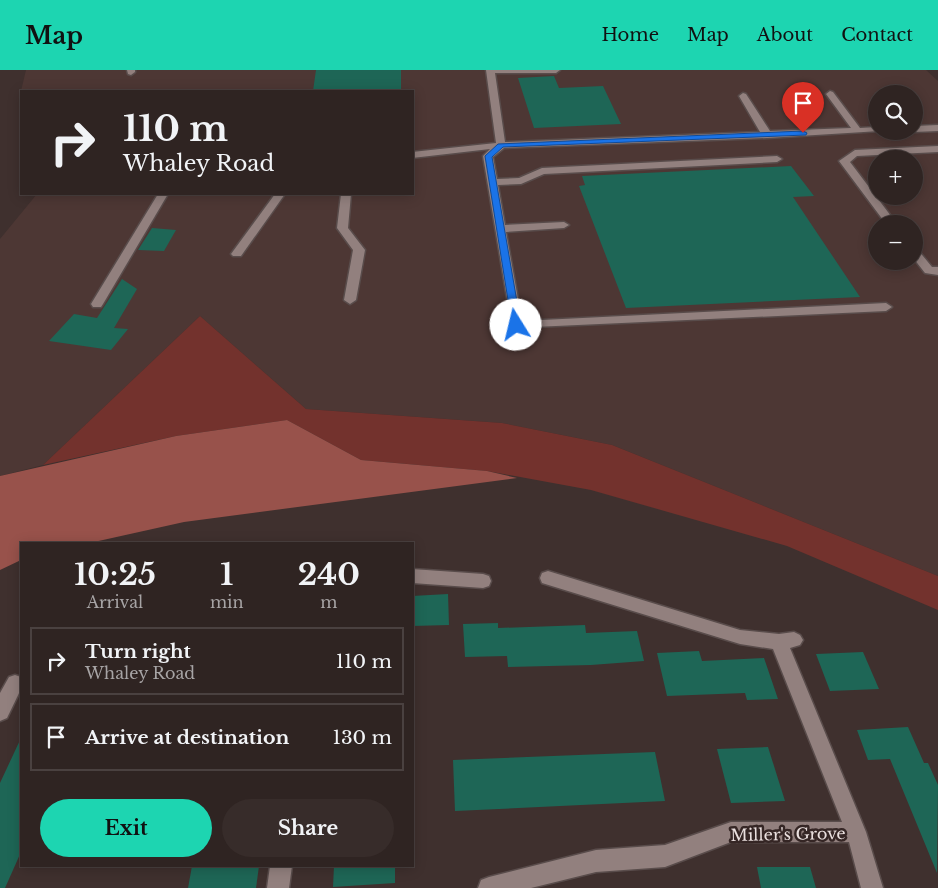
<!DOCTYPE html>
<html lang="en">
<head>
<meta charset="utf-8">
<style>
	:root { --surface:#2f2422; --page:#372c2a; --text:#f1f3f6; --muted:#a7a4a5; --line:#4a4140; --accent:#1dd5b1 }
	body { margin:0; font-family:"Libre Baskerville",serif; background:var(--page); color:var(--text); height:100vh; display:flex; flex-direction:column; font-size:19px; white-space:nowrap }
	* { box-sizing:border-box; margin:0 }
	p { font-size:16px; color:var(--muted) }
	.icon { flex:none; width:28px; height:28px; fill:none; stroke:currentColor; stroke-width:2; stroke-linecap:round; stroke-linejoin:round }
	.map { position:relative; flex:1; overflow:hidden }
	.drawer { position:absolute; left:20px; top:472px; width:394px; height:325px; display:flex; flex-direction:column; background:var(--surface); border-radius:0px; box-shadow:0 2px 12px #0003,0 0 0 1px var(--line) }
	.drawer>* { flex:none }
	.guide { position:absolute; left:20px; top:20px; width:394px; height:105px; border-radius:0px; box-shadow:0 2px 12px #0003,0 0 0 1px var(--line); background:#2f2422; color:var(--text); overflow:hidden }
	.tools { position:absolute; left:868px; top:15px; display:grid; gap:10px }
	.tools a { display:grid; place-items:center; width:55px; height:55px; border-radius:50%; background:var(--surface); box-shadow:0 2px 12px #0003,0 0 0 1px var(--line); font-size:25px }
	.pin { position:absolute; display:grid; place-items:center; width:42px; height:42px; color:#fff; margin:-51px -21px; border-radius:50% 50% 50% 0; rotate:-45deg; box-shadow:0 0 5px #0007 }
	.pin .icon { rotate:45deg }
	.me { position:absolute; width:55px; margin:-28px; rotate:351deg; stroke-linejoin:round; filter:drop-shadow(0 0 4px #0008) }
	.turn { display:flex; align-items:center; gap:18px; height:105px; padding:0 20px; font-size:22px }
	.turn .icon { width:65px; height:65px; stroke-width:2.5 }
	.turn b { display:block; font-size:35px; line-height:42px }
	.eta { display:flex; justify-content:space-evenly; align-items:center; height:85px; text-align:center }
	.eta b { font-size:30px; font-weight:800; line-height:35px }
	.cta { display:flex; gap:10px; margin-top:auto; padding:10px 20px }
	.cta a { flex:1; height:58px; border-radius:30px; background:var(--accent); color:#111; font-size:20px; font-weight:800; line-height:58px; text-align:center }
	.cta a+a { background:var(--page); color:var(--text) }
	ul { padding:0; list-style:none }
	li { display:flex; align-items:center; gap:15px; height:68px; margin:0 10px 8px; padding:0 10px; border:2px solid var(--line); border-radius:0px }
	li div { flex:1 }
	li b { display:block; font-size:19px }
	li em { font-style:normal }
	header { display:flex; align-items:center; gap:30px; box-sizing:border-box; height:70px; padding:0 25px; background:var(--accent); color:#111 }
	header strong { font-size:24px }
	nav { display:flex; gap:28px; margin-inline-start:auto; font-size:18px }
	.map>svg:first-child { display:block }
	.built { fill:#4d3734; fill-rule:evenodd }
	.green { fill:#73322d }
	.forest { fill:#98524b }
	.building { fill:#1e6656 }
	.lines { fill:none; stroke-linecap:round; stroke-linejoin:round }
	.minor-casing { stroke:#594c4b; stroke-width:3 }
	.minor { fill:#92807e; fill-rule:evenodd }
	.route { fill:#1a73e8; stroke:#114b97 }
	.labels { text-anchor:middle; stroke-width:5; stroke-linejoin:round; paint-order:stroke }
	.near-street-label { font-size:16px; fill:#eae0df; stroke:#352625 }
</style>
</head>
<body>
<header>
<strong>Map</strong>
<nav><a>Home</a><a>Map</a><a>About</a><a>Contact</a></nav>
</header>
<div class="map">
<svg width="938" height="818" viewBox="0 0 938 818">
	<rect width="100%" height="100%" fill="#3f302e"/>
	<path class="built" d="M 26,0 L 926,0 L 938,11 L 938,506 L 612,375 L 502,353 L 306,339 L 200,246 L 43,395 L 0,406 L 0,169 L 37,124 L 412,124 L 412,21 L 21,21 ZM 876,24 L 914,24 L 914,61 L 876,61 ZM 876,89 L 914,89 L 914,126 L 876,126 ZM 876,154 L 914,154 L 914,191 L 876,191 Z"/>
	<path class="green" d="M 200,246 L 306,339 L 502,353 L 612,375 L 938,506 L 938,540 L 787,476 L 591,420 L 487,401 L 361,390 L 287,350 L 176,366 L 43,395 Z"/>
	<path class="forest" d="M 287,350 L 361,390 L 487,401 L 517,408 L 184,452 L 85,474 L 21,474 L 21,490 L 0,500 L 0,406 L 176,366 Z"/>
	<g class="building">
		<path d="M 316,0 L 401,0 L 401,21 L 313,21 Z"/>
		<path d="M 554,6 L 559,18 L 603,16 L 621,54 L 534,58 L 518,8 Z"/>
		<path d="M 791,96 L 814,126 L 793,127 L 860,227 L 626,238 L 579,116 L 585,115 L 582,106 Z"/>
		<path d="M 152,158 L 176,160 L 164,181 L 138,180 Z"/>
		<path d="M 122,209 L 137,219 L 114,258 L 128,259 L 111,280 L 49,271 L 74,244 L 97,248 Z"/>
		<path d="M 448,524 L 449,555 L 412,556 L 412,526 Z"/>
		<path d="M 498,553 L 498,558 L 585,555 L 586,563 L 637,561 L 644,591 L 591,595 L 508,597 L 507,586 L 465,587 L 463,554 Z"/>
		<path d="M 699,581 L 702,591 L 764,588 L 778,629 L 747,630 L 745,623 L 667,626 L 657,583 Z"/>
		<path d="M 863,582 L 879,619 L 830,621 L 816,584 Z"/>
		<path d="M 908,657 L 924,693 L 928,693 L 938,715 L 937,803 L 890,689 L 868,690 L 857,660 Z"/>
		<path d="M 21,668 L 21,782 L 5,818 L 0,818 L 0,713 Z"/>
		<path d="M 768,677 L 785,731 L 731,733 L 717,679 Z"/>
		<path d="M 655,682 L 665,731 L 455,741 L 453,690 Z"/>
		<path d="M 192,796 L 259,796 L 256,818 L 188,818 Z"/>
		<path d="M 334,796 L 395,796 L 395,813 L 333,817 Z"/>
		<path d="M 757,797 L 810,797 L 816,818 L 761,818 Z"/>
	</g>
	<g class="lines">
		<g class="minor-casing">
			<g id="minor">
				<path d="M 127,0 L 135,0 L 135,2 L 131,5 L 128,4 Z"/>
				<path d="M 486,0 L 560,0 L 556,3 L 495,3 L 505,72 L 760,62 L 739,26 L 743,23 L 746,24 L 770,61 L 851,58 L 826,24 L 830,21 L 833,22 L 860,58 L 876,57 L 876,61 L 880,61 L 767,68 L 504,78 L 493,87 L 497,109 L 519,108 L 542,98 L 777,86 L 782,89 L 777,92 L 544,104 L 521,114 L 498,115 L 505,155 L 564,152 L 569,155 L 564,158 L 506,162 L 522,251 L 886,233 L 892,237 L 886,241 L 512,258 L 483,86 L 490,79 L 412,88 L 412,82 L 496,73 Z"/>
				<path d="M 938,55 L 938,61 L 914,62 L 912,61 L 914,61 L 914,56 Z"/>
				<path d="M 938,76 L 938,82 L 857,86 L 850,92 L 897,154 L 886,154 L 839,91 L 855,80 Z"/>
				<path d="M 158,124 L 168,124 L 103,234 L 101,237 L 93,237 L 91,234 Z"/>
				<path d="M 275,124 L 285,124 L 241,186 L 233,186 L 231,184 Z"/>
				<path d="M 341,124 L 351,124 L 348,158 L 365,180 L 356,230 L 350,234 L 344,230 L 353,180 L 337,158 Z"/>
				<path d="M 914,179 L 918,180 L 932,197 L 938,197 L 938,205 L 925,203 L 914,189 Z"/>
				<path d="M 412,499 L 483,504 L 489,506 L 491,511 L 489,516 L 483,518 L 412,513 Z"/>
				<path d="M 548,501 L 740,560 L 779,564 L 794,562 L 800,565 L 803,570 L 800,575 L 790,578 L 866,762 L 883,818 L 861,818 L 849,772 L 731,772 L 665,797 L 596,802 L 531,818 L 478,818 L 481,810 L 489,807 L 596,780 L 665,775 L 731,752 L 842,752 L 773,579 L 740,574 L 542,513 L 540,508 L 542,503 Z"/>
				<path d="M 15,605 L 21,607 L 21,619 L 7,648 L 0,651 L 0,623 L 9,607 Z"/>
				<path d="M 270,796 L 292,796 L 289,818 L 267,818 Z"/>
			</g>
		</g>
		<use href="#minor" class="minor"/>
	</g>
	<path class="route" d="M 803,61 L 807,63 L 806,65 L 503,77 L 492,87 L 521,255 L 516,258 L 512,255 L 485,86 L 498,74 Z"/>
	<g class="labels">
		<g class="near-street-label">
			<text transform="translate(788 764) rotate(-1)" y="6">Miller's Grove</text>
		</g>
	</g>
</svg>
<div class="tools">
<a><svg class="icon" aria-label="search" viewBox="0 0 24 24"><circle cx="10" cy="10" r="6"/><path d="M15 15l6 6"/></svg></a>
<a>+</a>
<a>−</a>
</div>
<div class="pin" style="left:803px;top:63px;background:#d93025"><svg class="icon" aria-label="arrive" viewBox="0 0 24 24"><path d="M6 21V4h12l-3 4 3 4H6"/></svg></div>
<svg class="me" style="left:516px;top:255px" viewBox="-20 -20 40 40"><circle r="19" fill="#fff"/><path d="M0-13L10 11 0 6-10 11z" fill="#1a73e8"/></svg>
<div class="guide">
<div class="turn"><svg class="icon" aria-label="right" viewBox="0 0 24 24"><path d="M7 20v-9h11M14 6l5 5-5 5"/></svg><div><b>110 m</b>Whaley Road</div></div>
</div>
<section class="drawer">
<div class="eta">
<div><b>10:25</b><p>Arrival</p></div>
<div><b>1</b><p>min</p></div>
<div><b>240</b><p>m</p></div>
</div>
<ul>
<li><svg class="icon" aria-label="right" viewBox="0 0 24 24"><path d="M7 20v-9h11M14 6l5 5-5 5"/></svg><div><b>Turn right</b><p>Whaley Road</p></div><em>110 m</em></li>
<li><svg class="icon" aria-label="arrive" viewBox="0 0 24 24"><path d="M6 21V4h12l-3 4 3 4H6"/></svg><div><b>Arrive at destination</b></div><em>130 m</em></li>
</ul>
<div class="cta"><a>Exit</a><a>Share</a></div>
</section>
</div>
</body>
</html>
